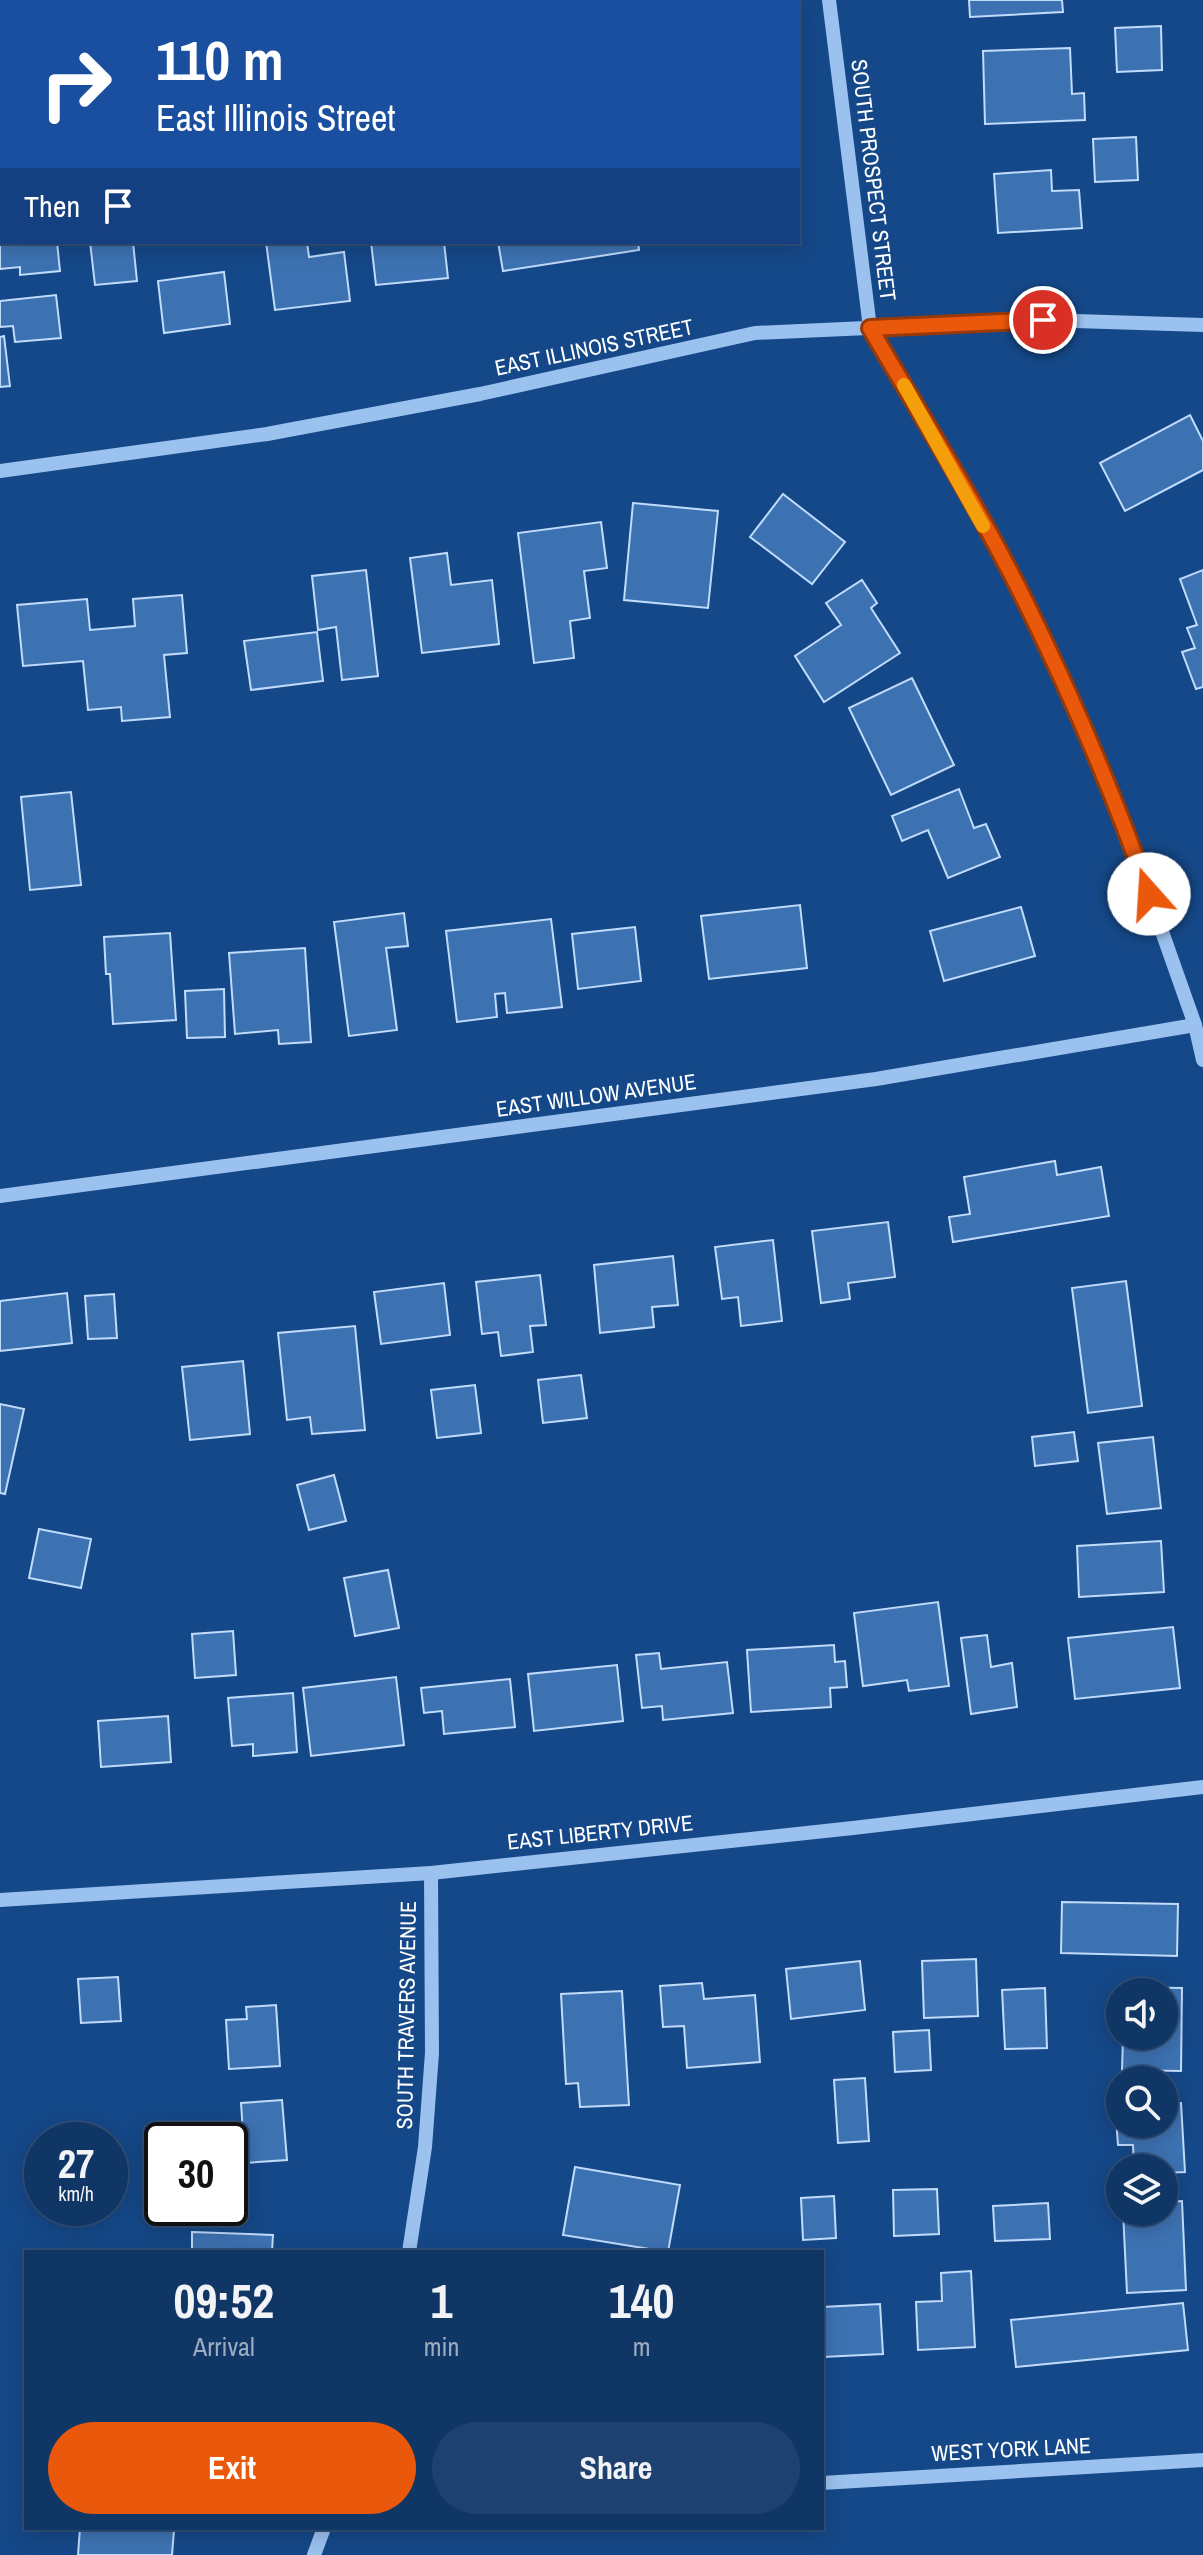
<!DOCTYPE html>
<html lang="en">
<head>
<meta charset="utf-8">
<style>
	:root { --surface:#103666; --page:#1e416f; --text:#f1f3f6; --muted:#9cabbf; --line:#30507a; --accent:#ea580c }
	body { margin:0; font-family:"Archivo Narrow",sans-serif; background:var(--page); color:var(--text); height:100vh; display:flex; flex-direction:column; font-size:30px; white-space:nowrap }
	* { box-sizing:border-box; margin:0 }
	p { font-size:26px; color:var(--muted) }
	.icon { flex:none; width:44px; height:44px; fill:none; stroke:currentColor; stroke-width:2; stroke-linecap:round; stroke-linejoin:round }
	.map { position:relative; flex:1; overflow:hidden }
	.side { position:absolute; left:24px; top:2250px; width:800px; height:280px; display:flex; flex-direction:column; background:var(--surface); border-radius:0px; box-shadow:0 4px 20px #0003,0 0 0 2px var(--line) }
	.side>* { flex:none }
	.top-card { position:absolute; left:0px; top:0px; width:800px; height:244px; box-shadow:0 4px 20px #0003,0 0 0 2px var(--line); background:#1a4fa0; color:#fff; overflow:hidden }
	.fabs { position:absolute; left:1106px; top:1978px; display:grid; gap:16px }
	.fabs a { display:grid; place-items:center; width:72px; height:72px; border-radius:50%; background:var(--surface); box-shadow:0 4px 20px #0003,0 0 0 2px var(--line); font-size:40px }
	.speed { position:absolute; left:24px; top:2122px; display:flex; gap:16px; font-size:40px; font-weight:700; text-align:center }
	.speed>* { display:grid; place-content:center; width:104px; height:104px; border-radius:50%; background:var(--surface); box-shadow:0 4px 20px #0003,0 0 0 2px var(--line); line-height:1 }
	.speed small { font-size:20px; font-weight:400 }
	.speed .limit { border:4px solid #111; border-radius:12px; background:#fff; color:#111 }
	.pin { position:absolute; display:grid; place-items:center; width:68px; height:68px; color:#fff; margin:-34px; border:4px solid #fff; border-radius:50%; box-shadow:0 2px 8px #0007 }
	.me { position:absolute; width:88px; margin:-44px; rotate:341deg; stroke-linejoin:round; filter:drop-shadow(0 0 6px #0008) }
	.turn { display:flex; align-items:center; gap:28px; height:168px; padding:0 24px; font-size:36px }
	.turn .icon { width:104px; height:104px; stroke-width:2.5 }
	.turn b { display:block; font-size:56px; line-height:68px }
	.then { display:flex; align-items:center; height:76px; padding:0 24px; background:#0003; gap:16px; font-size:30px }
	.eta { display:flex; justify-content:space-evenly; align-items:center; height:136px; text-align:center }
	.eta b { font-size:48px; font-weight:800; line-height:56px }
	.cta { display:flex; gap:16px; margin-top:auto; padding:16px 24px }
	.cta a { flex:1; height:92px; border-radius:48px; background:var(--accent); color:#fff; font-size:32px; font-weight:800; line-height:92px; text-align:center }
	.cta a+a { background:var(--page); color:var(--text) }
	.map>svg:first-child { display:block }
	.building { fill:#3d72b2; stroke:#c1dbfb; stroke-width:2 }
	.lines { fill:none; stroke-linecap:round; stroke-linejoin:round }
	.minor { stroke:#9bc1ef; stroke-width:14 }
	.route-casing { stroke:#983908; stroke-width:20 }
	.route { stroke:#ea580c; stroke-width:14 }
	.slow { stroke:#f59e0b; stroke-width:14 }
	.labels { text-anchor:middle; stroke-width:8; stroke-linejoin:round; paint-order:stroke }
	.street-label { font-size:22px; fill:#fff; stroke:#154888 }
</style>
</head>
<body>
<div class="map">
<svg width="1203" height="2555" viewBox="0 0 1203 2555">
	<rect width="100%" height="100%" fill="#154888"/>
	<g class="building">
		<path d="M 969,0 L 1062,0 L 1063,12 L 970,17 Z"/>
		<path d="M 1161,26 L 1162,70 L 1117,72 L 1115,28 Z"/>
		<path d="M 1070,48 L 1072,94 L 1084,93 L 1085,120 L 985,124 L 983,51 Z"/>
		<path d="M 1136,137 L 1138,180 L 1095,182 L 1093,139 Z"/>
		<path d="M 1051,170 L 1052,191 L 1079,190 L 1082,228 L 998,233 L 994,174 Z"/>
		<path d="M 0,201 L 2,242 L 57,242 L 60,271 L 20,275 L 20,267 L 0,269 Z"/>
		<path d="M 90,242 L 133,242 L 137,281 L 95,285 Z"/>
		<path d="M 266,242 L 307,242 L 309,257 L 344,252 L 350,301 L 275,310 Z"/>
		<path d="M 371,242 L 444,242 L 448,278 L 376,285 Z"/>
		<path d="M 498,242 L 638,242 L 639,250 L 503,271 Z"/>
		<path d="M 224,272 L 230,324 L 164,333 L 158,281 Z"/>
		<path d="M 56,295 L 61,338 L 15,342 L 13,326 L 0,327 L 0,301 Z"/>
		<path d="M 4,336 L 10,386 L 0,387 L 0,337 Z"/>
		<path d="M 1190,415 L 1203,441 L 1203,470 L 1125,511 L 1100,463 Z"/>
		<path d="M 783,494 L 845,542 L 812,584 L 750,537 Z"/>
		<path d="M 633,503 L 718,511 L 708,608 L 624,600 Z"/>
		<path d="M 601,522 L 607,568 L 584,571 L 590,618 L 570,621 L 574,658 L 534,663 L 518,533 Z"/>
		<path d="M 447,553 L 451,585 L 492,580 L 499,644 L 422,653 L 410,558 Z"/>
		<path d="M 366,570 L 378,676 L 342,680 L 336,627 L 318,630 L 312,576 Z"/>
		<path d="M 1203,570 L 1203,687 L 1196,689 L 1182,652 L 1195,648 L 1187,628 L 1197,625 L 1180,579 Z"/>
		<path d="M 862,580 L 877,603 L 871,608 L 900,653 L 824,702 L 795,656 L 841,625 L 826,603 Z"/>
		<path d="M 182,595 L 187,653 L 164,655 L 170,717 L 122,721 L 121,707 L 88,710 L 83,661 L 23,666 L 17,605 L 87,599 L 90,630 L 135,626 L 133,599 Z"/>
		<path d="M 317,632 L 323,681 L 251,690 L 244,641 Z"/>
		<path d="M 912,678 L 954,765 L 891,795 L 849,708 Z"/>
		<path d="M 959,789 L 974,828 L 986,824 L 1000,857 L 948,878 L 928,830 L 902,841 L 892,816 Z"/>
		<path d="M 71,792 L 81,885 L 30,890 L 21,797 Z"/>
		<path d="M 800,905 L 807,968 L 709,979 L 701,916 Z"/>
		<path d="M 1021,907 L 1035,956 L 944,981 L 930,931 Z"/>
		<path d="M 404,913 L 408,946 L 386,948 L 397,1030 L 349,1036 L 334,922 Z"/>
		<path d="M 551,919 L 562,1007 L 507,1013 L 505,993 L 495,994 L 497,1017 L 457,1022 L 446,931 Z"/>
		<path d="M 635,927 L 641,981 L 578,989 L 572,934 Z"/>
		<path d="M 170,933 L 176,1020 L 113,1024 L 110,974 L 106,974 L 104,937 Z"/>
		<path d="M 305,948 L 311,1042 L 279,1044 L 278,1030 L 235,1034 L 229,953 Z"/>
		<path d="M 224,989 L 225,1037 L 187,1038 L 185,991 Z"/>
		<path d="M 1055,1161 L 1057,1175 L 1101,1167 L 1109,1216 L 953,1242 L 949,1217 L 970,1214 L 964,1177 Z"/>
		<path d="M 888,1222 L 895,1277 L 848,1283 L 850,1299 L 821,1303 L 812,1231 Z"/>
		<path d="M 773,1240 L 782,1321 L 741,1326 L 738,1297 L 722,1299 L 715,1247 Z"/>
		<path d="M 673,1256 L 678,1305 L 652,1307 L 654,1327 L 600,1333 L 594,1265 Z"/>
		<path d="M 540,1275 L 546,1325 L 530,1326 L 533,1352 L 501,1356 L 498,1332 L 482,1334 L 476,1282 Z"/>
		<path d="M 1126,1281 L 1142,1406 L 1088,1413 L 1072,1288 Z"/>
		<path d="M 444,1283 L 450,1335 L 381,1344 L 374,1292 Z"/>
		<path d="M 67,1293 L 72,1343 L 0,1351 L 0,1301 Z"/>
		<path d="M 114,1294 L 117,1338 L 88,1339 L 85,1296 Z"/>
		<path d="M 355,1326 L 365,1430 L 312,1434 L 310,1417 L 287,1420 L 278,1333 Z"/>
		<path d="M 243,1361 L 250,1434 L 190,1440 L 182,1367 Z"/>
		<path d="M 581,1375 L 587,1418 L 543,1423 L 538,1380 Z"/>
		<path d="M 475,1385 L 481,1433 L 437,1438 L 431,1390 Z"/>
		<path d="M 0,1404 L 24,1409 L 5,1494 L 0,1493 Z"/>
		<path d="M 1074,1432 L 1078,1461 L 1035,1466 L 1032,1437 Z"/>
		<path d="M 1153,1437 L 1161,1508 L 1107,1514 L 1098,1443 Z"/>
		<path d="M 334,1475 L 346,1521 L 309,1530 L 297,1485 Z"/>
		<path d="M 39,1529 L 91,1539 L 81,1588 L 29,1578 Z"/>
		<path d="M 1161,1541 L 1164,1592 L 1079,1597 L 1077,1546 Z"/>
		<path d="M 388,1570 L 399,1628 L 355,1636 L 344,1578 Z"/>
		<path d="M 938,1602 L 949,1686 L 909,1691 L 907,1680 L 863,1686 L 854,1613 Z"/>
		<path d="M 1173,1627 L 1180,1688 L 1075,1699 L 1068,1638 Z"/>
		<path d="M 233,1631 L 236,1675 L 195,1678 L 192,1634 Z"/>
		<path d="M 987,1635 L 991,1667 L 1012,1663 L 1017,1707 L 971,1714 L 961,1638 Z"/>
		<path d="M 834,1645 L 835,1662 L 845,1661 L 847,1687 L 830,1688 L 831,1707 L 751,1712 L 747,1650 Z"/>
		<path d="M 659,1653 L 661,1669 L 727,1662 L 733,1713 L 663,1720 L 662,1706 L 642,1708 L 636,1655 Z"/>
		<path d="M 617,1665 L 623,1721 L 534,1731 L 528,1674 Z"/>
		<path d="M 396,1677 L 404,1745 L 311,1756 L 303,1688 Z"/>
		<path d="M 510,1679 L 515,1727 L 444,1734 L 442,1711 L 424,1713 L 421,1688 Z"/>
		<path d="M 293,1693 L 297,1752 L 253,1756 L 253,1744 L 232,1746 L 228,1698 Z"/>
		<path d="M 168,1716 L 171,1762 L 101,1767 L 98,1721 Z"/>
		<path d="M 1062,1902 L 1178,1904 L 1177,1956 L 1061,1953 Z"/>
		<path d="M 976,1959 L 978,2016 L 924,2018 L 922,1961 Z"/>
		<path d="M 860,1961 L 865,2010 L 791,2019 L 786,1969 Z"/>
		<path d="M 118,1977 L 121,2021 L 81,2023 L 78,1979 Z"/>
		<path d="M 702,1983 L 704,1999 L 755,1995 L 760,2062 L 687,2068 L 684,2026 L 663,2027 L 660,1986 Z"/>
		<path d="M 1124,1987 L 1182,1988 L 1181,2071 L 1122,2070 L 1123,2036 L 1164,2036 L 1164,1992 L 1124,1992 Z"/>
		<path d="M 1045,1988 L 1047,2048 L 1005,2049 L 1002,1990 Z"/>
		<path d="M 622,1991 L 629,2105 L 580,2107 L 578,2083 L 566,2084 L 561,1994 Z"/>
		<path d="M 276,2005 L 280,2066 L 229,2069 L 226,2020 L 247,2019 L 246,2007 Z"/>
		<path d="M 929,2030 L 931,2070 L 895,2072 L 893,2032 Z"/>
		<path d="M 865,2078 L 869,2141 L 838,2143 L 834,2080 Z"/>
		<path d="M 282,2100 L 287,2160 L 245,2163 L 241,2103 Z"/>
		<path d="M 1181,2103 L 1185,2172 L 1164,2173 L 1164,2168 L 1134,2168 L 1133,2145 L 1118,2145 L 1115,2107 L 1120,2107 L 1120,2124 L 1164,2124 L 1164,2104 Z"/>
		<path d="M 575,2167 L 680,2185 L 668,2252 L 563,2235 Z"/>
		<path d="M 937,2189 L 939,2234 L 894,2236 L 893,2190 Z"/>
		<path d="M 834,2196 L 836,2238 L 803,2240 L 801,2198 Z"/>
		<path d="M 1182,2201 L 1186,2290 L 1127,2293 L 1123,2212 L 1164,2212 L 1164,2202 Z"/>
		<path d="M 1048,2203 L 1050,2239 L 995,2241 L 993,2206 Z"/>
		<path d="M 192,2232 L 273,2235 L 272,2252 L 192,2252 Z"/>
		<path d="M 971,2271 L 975,2347 L 918,2350 L 916,2302 L 942,2301 L 941,2273 Z"/>
		<path d="M 1183,2303 L 1188,2350 L 1016,2367 L 1011,2320 Z"/>
		<path d="M 880,2304 L 883,2354 L 823,2357 L 822,2307 Z"/>
		<path d="M 80,2528 L 174,2530 L 172,2555 L 78,2555 Z"/>
	</g>
	<g class="lines">
		<g class="minor">
			<path d="M 829,0 L 870,328 L 942,450 L 1022,595 L 1088,735 L 1130,841 L 1195,1025 L 1203,1060"/>
			<path d="M 0,471 L 267,434 L 480,394 L 755,333 L 1043,320 L 1203,325"/>
			<path d="M 0,1196 L 876,1079 L 1195,1025"/>
			<path d="M 0,1900 L 431,1873 L 853,1828 L 1203,1787"/>
			<path d="M 409,2252 L 425,2147 L 432,2053 L 431,1873"/>
			<path d="M 822,2483 L 1203,2460"/>
			<path d="M 314,2555 L 324,2528"/>
		</g>
	</g>
	<g class="lines">
		<g class="route-casing">
			<path id="route" d="M 1043,320 L 870,328 C 922,417 977,505 1023,597 C 1071,694 1113,792 1149,894"/>
		</g>
		<use href="#route" class="route"/>
		<path class="slow" d="M 904,385 L 983,526"/>
	</g>
	<g class="labels">
		<g class="street-label">
			<text transform="translate(874 180) rotate(83)" y="8">SOUTH PROSPECT STREET</text>
			<text transform="translate(594 347) rotate(-12)" y="8">EAST ILLINOIS STREET</text>
			<text transform="translate(596 1095) rotate(-8)" y="8">EAST WILLOW AVENUE</text>
			<text transform="translate(600 1832) rotate(-6)" y="8">EAST LIBERTY DRIVE</text>
			<text transform="translate(406 2015) rotate(-89)" y="8">SOUTH TRAVERS AVENUE</text>
			<text transform="translate(1011 2449) rotate(-3)" y="8">WEST YORK LANE</text>
		</g>
	</g>
</svg>
<div class="fabs">
<a><svg class="icon" aria-label="sound" viewBox="0 0 24 24"><path d="M4 9h4l5-4v14l-5-4H4zM17 9q2 3 0 6"/></svg></a>
<a><svg class="icon" aria-label="search" viewBox="0 0 24 24"><circle cx="10" cy="10" r="6"/><path d="M15 15l6 6"/></svg></a>
<a><svg class="icon" aria-label="layers" viewBox="0 0 24 24"><path d="M12 4l9 5-9 5-9-5zM3 14l9 5 9-5"/></svg></a>
</div>
<div class="speed"><div>27<small>km/h</small></div><div class="limit">30</div></div>
<div class="pin" style="left:1043px;top:320px;background:#d93025"><svg class="icon" aria-label="arrive" viewBox="0 0 24 24"><path d="M6 21V4h12l-3 4 3 4H6"/></svg></div>
<svg class="me" style="left:1149px;top:894px" viewBox="-20 -20 40 40"><circle r="19" fill="#fff"/><path d="M0-13L10 11 0 6-10 11z" fill="#ea580c"/></svg>
<div class="top-card">
<div class="turn"><svg class="icon" aria-label="right" viewBox="0 0 24 24"><path d="M7 20v-9h11M14 6l5 5-5 5"/></svg><div><b>110 m</b>East Illinois Street</div></div>
<div class="then">Then<svg class="icon" aria-label="arrive" viewBox="0 0 24 24"><path d="M6 21V4h12l-3 4 3 4H6"/></svg></div>
</div>
<section class="side">
<div class="eta">
<div><b>09:52</b><p>Arrival</p></div>
<div><b>1</b><p>min</p></div>
<div><b>140</b><p>m</p></div>
</div>
<div class="cta"><a>Exit</a><a>Share</a></div>
</section>
</div>
</body>
</html>
